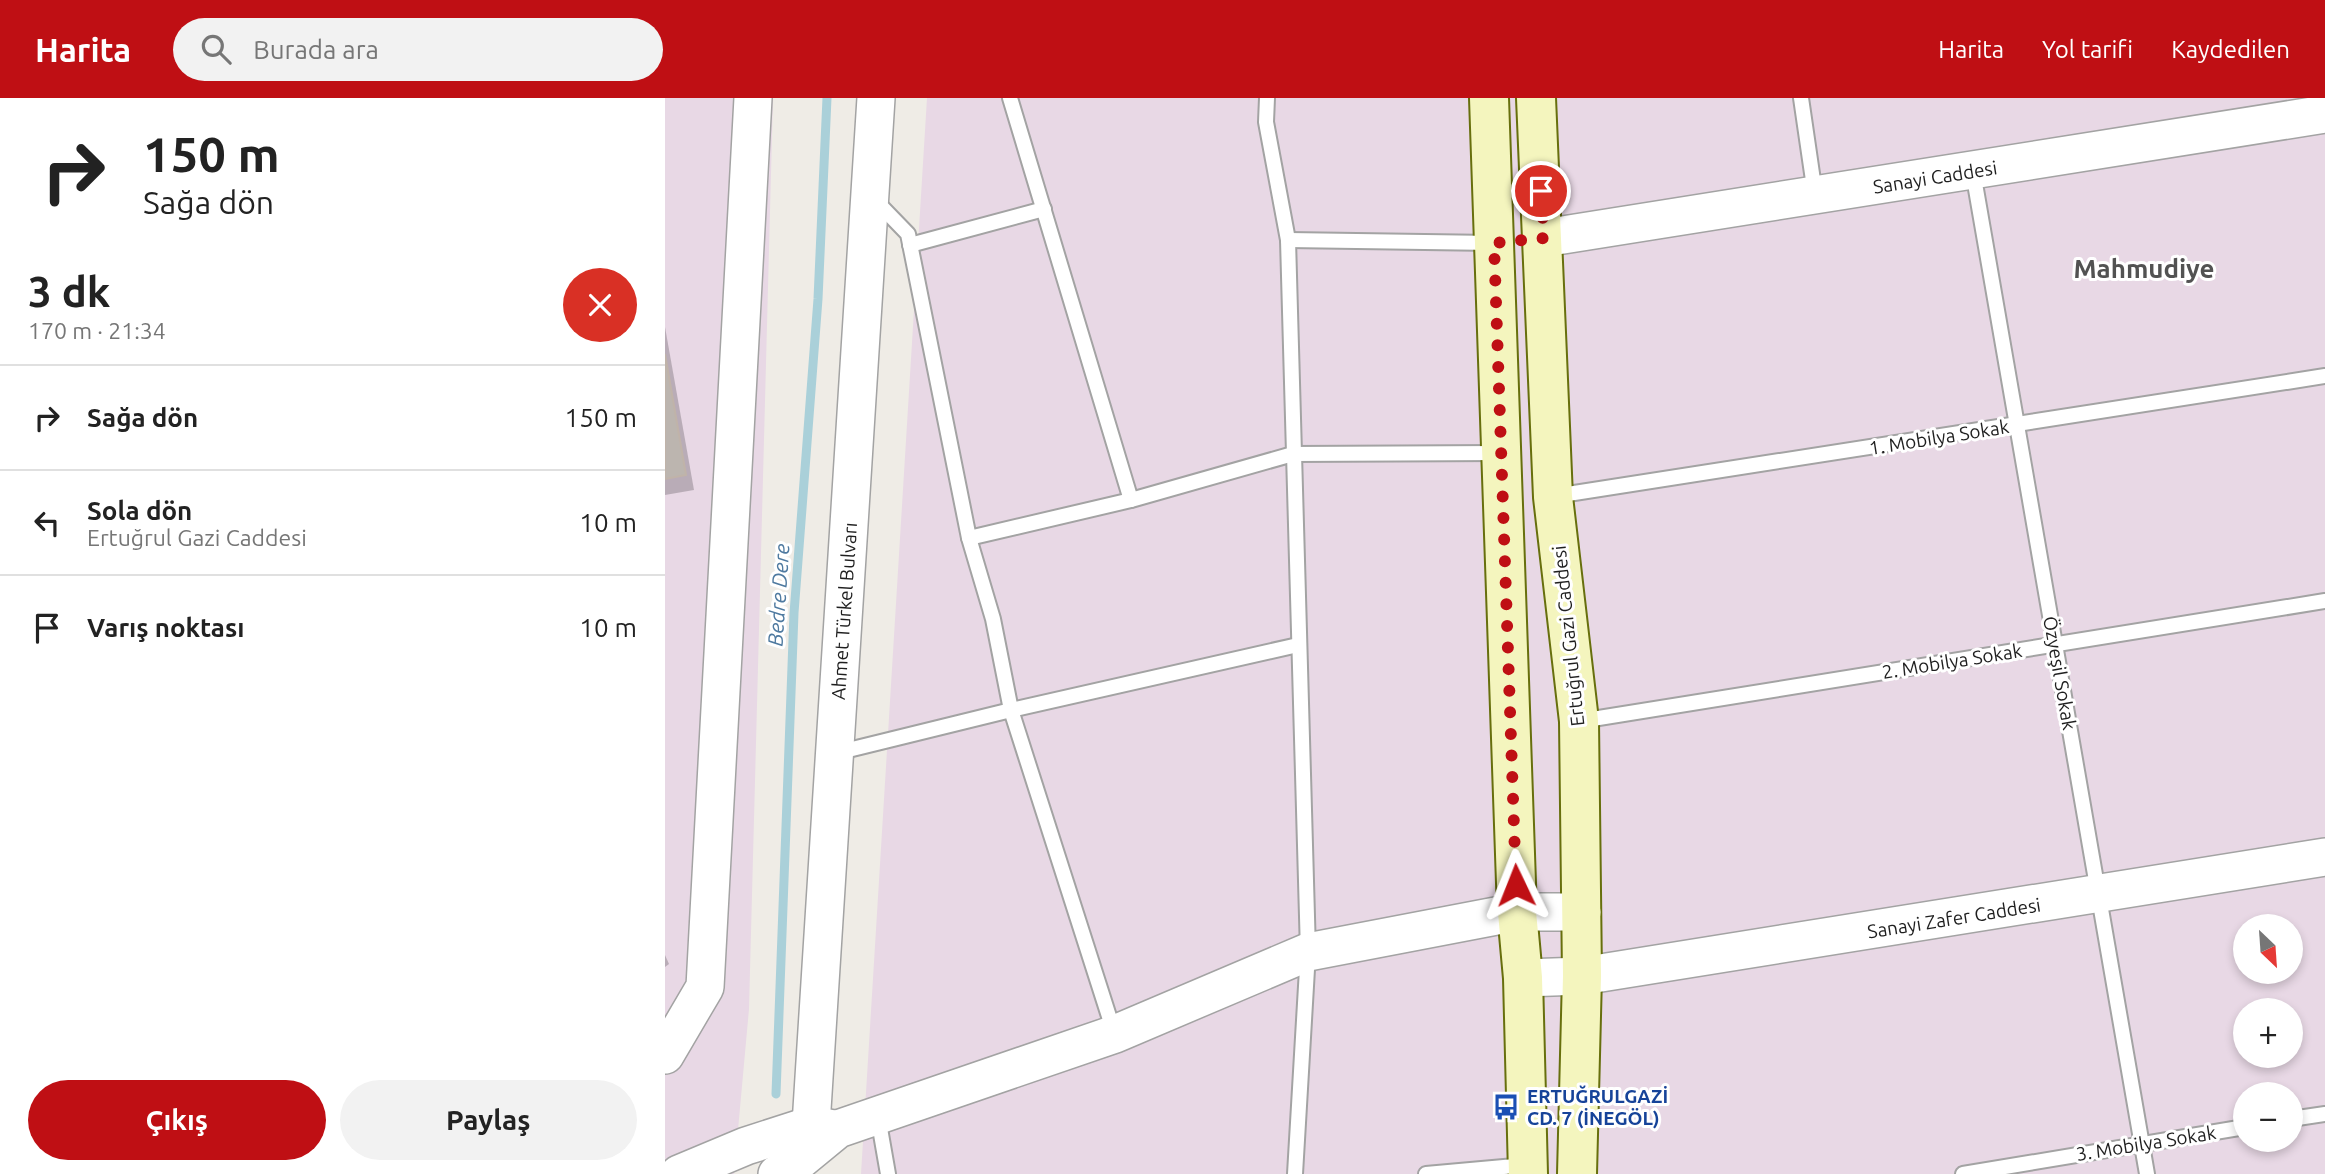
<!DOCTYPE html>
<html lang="tr">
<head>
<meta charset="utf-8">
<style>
	:root { --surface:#fff; --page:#f2f2f2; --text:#222; --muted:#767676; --line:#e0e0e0; --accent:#bf0f14 }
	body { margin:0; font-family:Ubuntu,sans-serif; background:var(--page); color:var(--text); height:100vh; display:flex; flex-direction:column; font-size:26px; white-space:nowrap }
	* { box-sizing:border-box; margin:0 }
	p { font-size:23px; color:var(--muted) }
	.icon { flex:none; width:38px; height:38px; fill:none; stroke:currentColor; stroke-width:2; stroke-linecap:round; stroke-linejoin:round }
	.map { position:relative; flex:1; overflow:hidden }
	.panel { display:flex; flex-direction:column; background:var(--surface); width:665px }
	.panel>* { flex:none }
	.guide { background:#fff; color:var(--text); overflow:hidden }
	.needle { width:46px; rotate:155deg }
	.fabs { position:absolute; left:1568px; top:816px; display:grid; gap:14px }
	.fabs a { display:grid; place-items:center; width:70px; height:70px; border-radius:50%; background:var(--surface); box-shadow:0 4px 10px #0003; font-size:35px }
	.pin { position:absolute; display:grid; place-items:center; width:60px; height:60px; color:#fff; margin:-30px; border:4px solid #fff; border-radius:50%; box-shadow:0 2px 7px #0007 }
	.me { position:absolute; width:77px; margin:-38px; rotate:358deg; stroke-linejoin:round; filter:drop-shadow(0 0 5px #0008) }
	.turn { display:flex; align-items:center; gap:24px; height:147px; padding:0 28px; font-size:32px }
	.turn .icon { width:91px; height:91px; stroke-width:2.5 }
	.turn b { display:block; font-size:49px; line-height:60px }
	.round { display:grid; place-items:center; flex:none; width:74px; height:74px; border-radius:37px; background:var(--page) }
	.headline { display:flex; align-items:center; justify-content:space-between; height:119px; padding:0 28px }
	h1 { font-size:42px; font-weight:700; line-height:52px }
	.primary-button { display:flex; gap:14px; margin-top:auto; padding:14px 28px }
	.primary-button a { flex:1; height:80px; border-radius:42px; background:var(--accent); color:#fff; font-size:28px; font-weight:700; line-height:80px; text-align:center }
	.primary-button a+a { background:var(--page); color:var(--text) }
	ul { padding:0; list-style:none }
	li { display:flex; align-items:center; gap:21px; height:105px; padding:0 28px; border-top:2px solid var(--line) }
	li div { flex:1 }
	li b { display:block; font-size:26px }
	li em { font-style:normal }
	header { display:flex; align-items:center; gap:42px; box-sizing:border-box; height:98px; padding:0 35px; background:var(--accent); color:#fff }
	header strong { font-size:33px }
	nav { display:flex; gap:38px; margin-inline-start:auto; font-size:24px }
	.search { width:490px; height:63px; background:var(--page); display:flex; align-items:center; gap:18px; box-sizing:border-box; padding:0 24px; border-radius:38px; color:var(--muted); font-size:26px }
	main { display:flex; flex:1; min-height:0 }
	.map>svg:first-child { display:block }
	.industrial { fill:#e8d8e5; fill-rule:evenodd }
	.shadow { fill:#0003 }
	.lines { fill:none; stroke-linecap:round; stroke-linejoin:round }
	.stream { stroke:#aad0d9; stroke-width:9 }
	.building { fill:#bcb5af; stroke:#c0b3a9; stroke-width:2 }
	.service-casing { stroke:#a3a3a3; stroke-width:18 }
	.tertiary-casing { stroke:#a3a3a3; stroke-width:40 }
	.secondary-casing { stroke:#676f0d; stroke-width:42 }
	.service { stroke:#fff; stroke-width:14 }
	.tertiary { stroke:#fff; stroke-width:37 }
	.secondary { stroke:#f4f5be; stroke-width:38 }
	.route { stroke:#bf0f14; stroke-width:12; stroke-dasharray:0 21.6 }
	.labels { text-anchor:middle; stroke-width:6; stroke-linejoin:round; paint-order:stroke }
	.street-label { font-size:19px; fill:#1f1f1f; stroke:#fff }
	.transit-label { font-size:19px; font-weight:bold; fill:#164399; stroke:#fff; text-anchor:start }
	.water-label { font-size:21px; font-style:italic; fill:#4f7aa0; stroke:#fff }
	.district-label { font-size:26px; font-weight:bold; fill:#525252; stroke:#fff }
</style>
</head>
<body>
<header>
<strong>Harita</strong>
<div class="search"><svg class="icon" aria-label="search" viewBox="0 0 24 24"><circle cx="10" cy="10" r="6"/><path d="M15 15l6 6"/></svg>Burada ara</div>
<nav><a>Harita</a><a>Yol tarifi</a><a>Kaydedilen</a></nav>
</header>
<main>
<section class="panel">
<div class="guide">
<div class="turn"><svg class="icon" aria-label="right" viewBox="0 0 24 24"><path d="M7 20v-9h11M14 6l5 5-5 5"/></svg><div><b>150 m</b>Sağa dön</div></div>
</div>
<div class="headline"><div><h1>3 dk</h1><p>170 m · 21:34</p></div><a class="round" style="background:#d93025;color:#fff"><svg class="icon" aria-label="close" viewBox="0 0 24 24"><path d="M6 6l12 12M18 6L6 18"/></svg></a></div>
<ul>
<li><svg class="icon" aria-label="right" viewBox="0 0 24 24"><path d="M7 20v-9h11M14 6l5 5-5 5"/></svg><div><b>Sağa dön</b></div><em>150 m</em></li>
<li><svg class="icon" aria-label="left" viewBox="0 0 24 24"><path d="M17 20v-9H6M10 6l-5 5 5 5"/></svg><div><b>Sola dön</b><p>Ertuğrul Gazi Caddesi</p></div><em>10 m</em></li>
<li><svg class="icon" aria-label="arrive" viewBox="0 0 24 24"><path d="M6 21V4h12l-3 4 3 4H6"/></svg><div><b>Varış noktası</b></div><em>10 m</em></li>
</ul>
<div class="primary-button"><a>Çıkış</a><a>Paylaş</a></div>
</section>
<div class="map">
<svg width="1660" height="1076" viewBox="0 0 1660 1076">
	<rect width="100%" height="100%" fill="#efece6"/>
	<g class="industrial">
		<path d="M 0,0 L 108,0 L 84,911 L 69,1076 L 0,1076 Z"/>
		<path d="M 262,0 L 1660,0 L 1660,1076 L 196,1076 ZM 1580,828 L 1626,828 L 1626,873 L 1580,873 ZM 1580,912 L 1626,912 L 1626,957 L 1580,957 ZM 1580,996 L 1626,996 L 1626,1041 L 1580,1041 Z"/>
	</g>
	<g class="shadow">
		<path d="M 0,229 L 29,392 L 0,397 Z"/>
		<path d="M 0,857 L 4,866 L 0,869 Z"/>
	</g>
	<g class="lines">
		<path class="stream" d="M 111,996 L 129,515 L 153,201 L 162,0"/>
	</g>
	<path class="building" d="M 0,256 L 21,377 L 0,381 Z"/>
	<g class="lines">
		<g class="service-casing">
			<g id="service">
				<path d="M 345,0 L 466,402"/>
				<path d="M 602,0 L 601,24 L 623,142 L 643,854 L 630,1076"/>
				<path d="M 1136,0 L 1150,96"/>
				<path d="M 1308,74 L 1482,1076"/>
				<path d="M 211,103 L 243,136 L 304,440 L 328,521 L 346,612 L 449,934"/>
				<path d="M 623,142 L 828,145"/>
				<path d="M 245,147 L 379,111"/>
				<path d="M 890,398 L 1660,278"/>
				<path d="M 304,440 L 466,402 L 628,356 L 835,355"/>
				<path d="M 915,623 L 1660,503"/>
				<path d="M 171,655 L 346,612 L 633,547"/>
				<path d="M 213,1019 L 223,1076"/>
				<path d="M 1626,1021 L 1660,1016"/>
				<path d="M 761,1076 L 861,1067"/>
				<path d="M 1298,1076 L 1580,1029"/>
			</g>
		</g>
		<g class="tertiary-casing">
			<g id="tertiary">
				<path d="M 879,140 L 1660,16"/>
				<path d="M 858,880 L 917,878 L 1660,759"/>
				<path d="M 0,957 L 40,889 L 88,0"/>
				<path d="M 146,1027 L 211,0"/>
				<path d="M 14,1076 L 81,1048 L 146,1027 L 169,1031"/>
				<path d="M 112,1076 L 128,1068 L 173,1031 L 450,936 L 643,854 L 852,814 L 917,814"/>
			</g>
		</g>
		<g class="secondary-casing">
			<g id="secondary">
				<path d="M 824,0 L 852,814 L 858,880 L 863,1076"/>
				<path d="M 871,0 L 888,399 L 914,623 L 917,878 L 912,1076"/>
			</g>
		</g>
		<use href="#service" class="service"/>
		<use href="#tertiary" class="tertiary"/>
		<use href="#secondary" class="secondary"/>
	</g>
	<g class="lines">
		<path class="route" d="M 851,787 L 829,145 L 879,140 L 876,93"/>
	</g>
	<defs>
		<g id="bus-bare" transform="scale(2.1)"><path d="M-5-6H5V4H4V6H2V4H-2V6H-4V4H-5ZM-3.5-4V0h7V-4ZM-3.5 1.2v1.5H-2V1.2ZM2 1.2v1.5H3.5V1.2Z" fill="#1a4fb4" stroke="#fff" stroke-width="2.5" paint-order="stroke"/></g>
	</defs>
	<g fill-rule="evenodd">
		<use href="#bus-bare" x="841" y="1009"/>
	</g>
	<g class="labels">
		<g class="street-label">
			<text transform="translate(1270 79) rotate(-9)" y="7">Sanayi Caddesi</text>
			<text transform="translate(1274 339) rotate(-9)" y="7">1. Mobilya Sokak</text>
			<text transform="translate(179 513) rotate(-86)" y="7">Ahmet Türkel Bulvarı</text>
			<text transform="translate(903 538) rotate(-96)" y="7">Ertuğrul Gazi Caddesi</text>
			<text transform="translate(1287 563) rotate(-9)" y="7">2. Mobilya Sokak</text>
			<text transform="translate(1395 575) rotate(80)" y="7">Özyeşil Sokak</text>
			<text transform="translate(1289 820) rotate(-9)" y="7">Sanayi Zafer Caddesi</text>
			<text transform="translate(1481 1045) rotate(-9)" y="7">3. Mobilya Sokak</text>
		</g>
		<g class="transit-label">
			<text x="862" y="1005">ERTUĞRULGAZİ<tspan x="862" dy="22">CD. 7 (İNEGÖL)</tspan></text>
		</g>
		<g class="water-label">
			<text transform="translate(114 497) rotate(-86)" y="7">Bedre Dere</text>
		</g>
		<g class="district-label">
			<text x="1479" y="180">Mahmudiye</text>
		</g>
	</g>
</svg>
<div class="fabs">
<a><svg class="needle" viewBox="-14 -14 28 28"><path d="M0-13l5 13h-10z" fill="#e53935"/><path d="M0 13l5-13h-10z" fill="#767676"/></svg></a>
<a>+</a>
<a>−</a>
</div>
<div class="pin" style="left:876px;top:93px;background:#d93025"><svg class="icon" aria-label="arrive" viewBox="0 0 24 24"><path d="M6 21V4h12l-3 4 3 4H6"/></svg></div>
<svg class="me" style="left:851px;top:787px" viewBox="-20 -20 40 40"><path d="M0-17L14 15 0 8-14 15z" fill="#bf0f14" stroke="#fff" stroke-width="4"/></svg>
</div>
</main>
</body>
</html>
